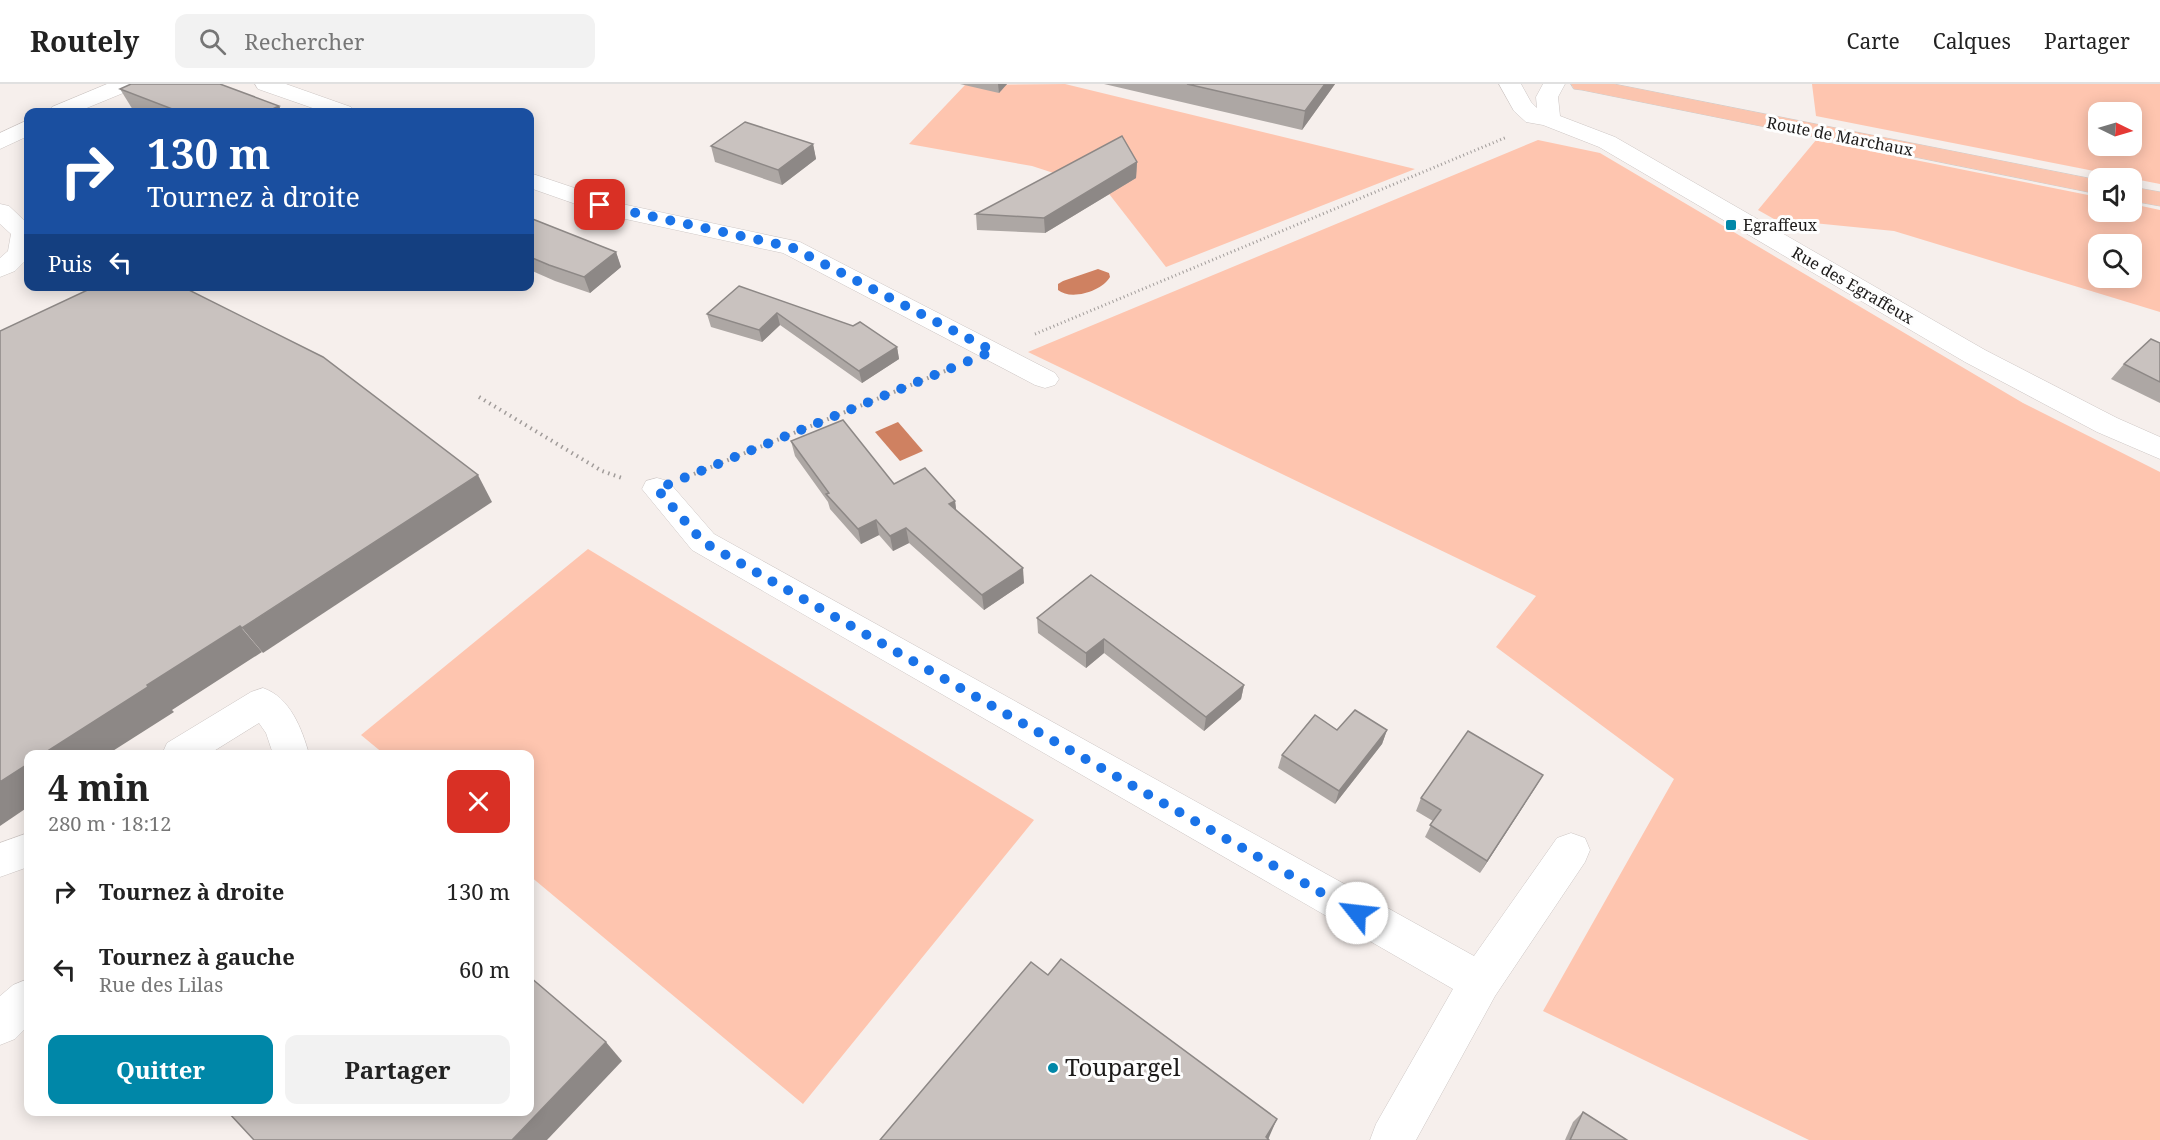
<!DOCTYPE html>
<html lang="fr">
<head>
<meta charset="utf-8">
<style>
	:root { --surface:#fff; --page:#f2f2f2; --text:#222; --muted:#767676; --line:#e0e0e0; --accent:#0087a8 }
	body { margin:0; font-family:"Noto Serif",serif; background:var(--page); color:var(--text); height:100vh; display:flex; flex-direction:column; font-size:22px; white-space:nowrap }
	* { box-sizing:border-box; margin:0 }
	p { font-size:20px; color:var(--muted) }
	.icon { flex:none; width:33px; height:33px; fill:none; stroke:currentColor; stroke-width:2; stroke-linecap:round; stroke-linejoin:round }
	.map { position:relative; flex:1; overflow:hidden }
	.details { position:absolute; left:24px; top:666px; width:510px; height:366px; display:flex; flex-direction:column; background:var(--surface); border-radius:12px; box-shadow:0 3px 15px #0003 }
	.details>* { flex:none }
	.banner { position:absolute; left:24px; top:24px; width:510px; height:183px; border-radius:12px; box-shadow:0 3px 15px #0003; background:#1a4fa0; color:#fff; overflow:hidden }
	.needle { width:39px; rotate:95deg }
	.fabs { position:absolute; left:2088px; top:18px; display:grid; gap:12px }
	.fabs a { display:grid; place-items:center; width:54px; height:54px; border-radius:12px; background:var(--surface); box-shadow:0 3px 15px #0003; font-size:30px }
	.pin { position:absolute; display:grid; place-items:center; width:51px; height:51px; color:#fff; margin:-26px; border-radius:12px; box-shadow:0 3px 9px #0006 }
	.me { position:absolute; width:66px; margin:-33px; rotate:299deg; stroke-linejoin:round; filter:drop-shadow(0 0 4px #0008) }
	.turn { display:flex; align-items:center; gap:21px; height:126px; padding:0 24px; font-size:27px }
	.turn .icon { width:78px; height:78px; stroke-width:2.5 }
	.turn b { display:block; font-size:42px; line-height:51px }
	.then { display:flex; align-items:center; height:57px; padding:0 24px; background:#0003; gap:12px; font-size:22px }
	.round { display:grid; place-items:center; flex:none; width:63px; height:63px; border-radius:12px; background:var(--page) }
	.headline { display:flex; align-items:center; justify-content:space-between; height:102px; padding:0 24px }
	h1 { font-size:36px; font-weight:700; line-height:45px }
	.button { display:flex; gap:12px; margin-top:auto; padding:12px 24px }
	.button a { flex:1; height:69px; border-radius:12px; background:var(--accent); color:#fff; font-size:24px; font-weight:700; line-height:69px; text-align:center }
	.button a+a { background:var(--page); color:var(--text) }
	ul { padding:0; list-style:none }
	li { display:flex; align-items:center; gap:18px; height:78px; padding:0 24px }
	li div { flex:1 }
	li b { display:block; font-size:22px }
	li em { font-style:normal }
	header { display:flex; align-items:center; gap:36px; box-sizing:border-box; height:84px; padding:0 30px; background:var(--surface); border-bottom:2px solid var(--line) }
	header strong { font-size:28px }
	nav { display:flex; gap:33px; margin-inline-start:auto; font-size:21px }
	.search { width:420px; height:54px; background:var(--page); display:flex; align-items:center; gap:15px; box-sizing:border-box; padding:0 21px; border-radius:12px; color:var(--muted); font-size:22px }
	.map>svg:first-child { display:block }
	.green { fill:#fec5af; fill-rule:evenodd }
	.water { fill:#cf8161 }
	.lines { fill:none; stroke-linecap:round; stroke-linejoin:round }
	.minor-casing { stroke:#cdc6c4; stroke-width:1 }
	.major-casing { stroke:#cdcdcc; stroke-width:1 }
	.path-far1 { stroke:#a19c9a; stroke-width:3; stroke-dasharray:1 3; stroke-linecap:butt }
	.path { stroke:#a19c9a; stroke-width:4; stroke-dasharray:1.5 4.5; stroke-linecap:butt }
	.minor { fill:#fff; fill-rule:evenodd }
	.major { fill:#fbc5af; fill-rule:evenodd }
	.wall { fill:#ada7a4 }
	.shaded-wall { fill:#8d8886 }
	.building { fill:#c9c2bf; stroke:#8d8886; stroke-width:1.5 }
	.route { stroke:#1a73e8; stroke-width:10; stroke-dasharray:0 18 }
	.poi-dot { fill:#0087a8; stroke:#fefefe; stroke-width:2 }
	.labels { text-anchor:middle; stroke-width:6; stroke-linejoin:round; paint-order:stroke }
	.far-street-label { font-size:16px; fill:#1c1a19; stroke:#fefefe }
	.far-poi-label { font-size:16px; fill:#1c1a19; stroke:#fefefe; text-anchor:start }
	.near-poi-label { font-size:24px; fill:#1c1a19; stroke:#fefefe; text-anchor:start }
</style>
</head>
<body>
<header>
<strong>Routely</strong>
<div class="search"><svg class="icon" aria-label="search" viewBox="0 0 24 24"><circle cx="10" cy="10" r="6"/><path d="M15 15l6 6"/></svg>Rechercher</div>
<nav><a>Carte</a><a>Calques</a><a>Partager</a></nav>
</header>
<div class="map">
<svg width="2160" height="1056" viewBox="0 0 2160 1056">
	<rect width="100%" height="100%" fill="#f6efec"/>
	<g class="green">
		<path d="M 1065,0 L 1415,85 L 1166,183 L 1106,106 L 1032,82 L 909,60 L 965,1 Z"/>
		<path d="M 1812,0 L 2160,0 L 2160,100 L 1816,32 ZM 2098,28 L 2132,28 L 2132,62 L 2098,62 Z"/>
		<path d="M 1538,56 L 1600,69 L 2023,319 L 2160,388 L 2160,1056 L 1809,1056 L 1543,927 L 1674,695 L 1496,563 L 1536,512 L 1028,268 Z"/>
		<path d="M 1816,56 L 2098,113 L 2098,128 L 2132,128 L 2132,120 L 2160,126 L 2160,228 L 1894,147 L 1774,135 L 1758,126 ZM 2132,160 L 2132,194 L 2098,194 L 2098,160 Z"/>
		<path d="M 588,465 L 1034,736 L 803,1020 L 530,792 L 530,670 L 384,670 L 361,651 Z"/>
	</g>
	<g class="water">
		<path d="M 1098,185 L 1109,189 L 1110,193 C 1102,207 1071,217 1058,206 L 1058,200 L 1063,197 Z"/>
		<path d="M 898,338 L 923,367 L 900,377 L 875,348 Z"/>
	</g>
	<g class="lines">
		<g class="minor-casing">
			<g id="minor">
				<path d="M 107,0 L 136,0 L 133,5 L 77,28 L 49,28 L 52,23 Z"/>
				<path d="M 255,0 L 286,0 L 351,23 L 354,28 L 324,28 L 258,5 Z"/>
				<path d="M 1499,0 L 1521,0 L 1531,18 L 1537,24 L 1536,13 L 1543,0 L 1565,0 L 1558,13 L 1560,32 L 1615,53 L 1985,266 L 2117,334 L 2160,353 L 2160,375 L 2097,348 L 1965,278 L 1599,63 L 1543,41 L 1526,38 L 1514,27 Z"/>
				<path d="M 28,36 L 28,52 L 0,65 L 0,49 Z"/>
				<path d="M 530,89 L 622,120 L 800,158 L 1055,289 L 1059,295 L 1055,301 L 1045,304 L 1035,301 L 783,169 L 607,131 L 530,104 Z"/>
				<path d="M 0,120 L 9,122 L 28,140 L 28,174 L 15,187 L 0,193 L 0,174 L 8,167 L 11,150 L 0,140 Z"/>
				<path d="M 657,394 L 668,397 L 714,450 L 1474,872 L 1557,754 L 1571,749 L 1585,754 L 1590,766 L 1585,778 L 1495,912 L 1416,1056 L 1370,1056 L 1376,1040 L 1453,905 L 692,466 L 642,405 L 646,397 Z"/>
				<path d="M 263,604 C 290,613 302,645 309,670 L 273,670 L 266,649 L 259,639 L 209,670 L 162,670 L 167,659 L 251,608 Z"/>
				<path d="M 28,749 L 28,783 L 0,793 L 0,759 Z"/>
				<path d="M 28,895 L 28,942 L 15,955 L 0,961 L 0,912 L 13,901 Z"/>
			</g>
		</g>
		<g class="major-casing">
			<g id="major">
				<path d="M 1571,0 L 1614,0 L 2098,96 L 2098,110 L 1582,6 L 1574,5 Z"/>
				<path d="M 2132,103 L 2160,108 L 2160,122 L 2132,117 Z"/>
			</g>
		</g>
		<path class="path-far1" d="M 1035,250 L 1507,53"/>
		<g class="path">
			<path d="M 479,313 L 602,387 L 622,394"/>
			<path d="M 694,390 L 950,285"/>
		</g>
		<use href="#minor" class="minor"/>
		<use href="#major" class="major"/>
	</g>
	<g class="wall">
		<path d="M 960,0 L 1007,0 L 999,9 Z"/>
		<path d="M 1104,0 L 1335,0 L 1302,46 Z"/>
		<path d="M 120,5 L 279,22 L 282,28 L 139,28 L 133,26 Z"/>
		<path d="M 813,60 L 816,75 L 782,101 L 715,78 L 711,62 Z"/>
		<path d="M 1137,78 L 1136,94 L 1045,149 L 977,146 L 976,130 Z"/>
		<path d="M 530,134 L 616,168 L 621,183 L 590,209 L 555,197 L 530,186 Z"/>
		<path d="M 739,202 L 853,242 L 897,263 L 899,275 L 862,299 L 780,241 L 762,258 L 711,243 L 707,230 Z"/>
		<path d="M 2160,259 L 2160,319 L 2111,295 L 2124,280 Z"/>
		<path d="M 791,357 L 894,400 L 955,417 L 956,426 L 1024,499 L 984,526 L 909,459 L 893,467 L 879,451 L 861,460 L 830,425 L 828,418 L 795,372 Z"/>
		<path d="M 1091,491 L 1244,601 L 1241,615 L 1204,647 L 1104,569 L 1086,584 L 1038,549 L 1037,534 Z"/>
		<path d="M 1337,646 L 1387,646 L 1382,660 L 1335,720 L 1278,684 L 1282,671 Z"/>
		<path d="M 1543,691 L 1535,704 L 1480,789 L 1425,753 L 1433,737 L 1416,727 L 1421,714 Z"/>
		<path d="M 1583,1028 L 1627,1056 L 1565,1056 L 1573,1038 Z"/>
	</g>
	<g class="shaded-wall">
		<path d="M 998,0 L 1007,0 L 999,9 Z"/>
		<path d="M 1325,0 L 1335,0 L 1302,46 L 1305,27 Z"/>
		<path d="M 279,22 L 282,28 L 266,28 Z"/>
		<path d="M 813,60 L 816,75 L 782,101 L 778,86 Z"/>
		<path d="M 1137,78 L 1136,94 L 1045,149 L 1044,134 Z"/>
		<path d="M 616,168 L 621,183 L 590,209 L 584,193 Z"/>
		<path d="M 777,229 L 780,241 L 762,258 L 759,246 Z"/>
		<path d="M 897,263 L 899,275 L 862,299 L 859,287 Z"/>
		<path d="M 478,391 L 492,418 L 263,569 L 242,544 Z"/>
		<path d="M 955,417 L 957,432 L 949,420 Z"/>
		<path d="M 876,436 L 879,451 L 861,460 L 858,445 Z"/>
		<path d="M 906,444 L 909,459 L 893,467 L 890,452 Z"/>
		<path d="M 1023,484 L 1024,499 L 984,526 L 982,511 Z"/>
		<path d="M 240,542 L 262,568 L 172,626 L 174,628 L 108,670 L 43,670 L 147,601 Z"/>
		<path d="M 1104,555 L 1104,569 L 1086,584 L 1086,569 Z"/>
		<path d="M 1244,601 L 1241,615 L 1204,647 L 1206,633 Z"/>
		<path d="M 1387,646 L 1382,660 L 1335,720 L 1339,707 Z"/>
		<path d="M 28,680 L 28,723 L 0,742 L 0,698 Z"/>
		<path d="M 1543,691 L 1535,704 L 1480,789 L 1487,777 Z"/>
		<path d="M 606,958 L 622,977 L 547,1056 L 512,1056 Z"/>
		<path d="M 1277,1035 L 1270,1051 L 1268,1056 L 1266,1053 Z"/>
	</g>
	<g class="building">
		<path d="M 131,0 L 220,0 L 279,22 L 266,28 L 180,28 L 120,5 Z"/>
		<path d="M 1187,0 L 1325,0 L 1305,27 Z"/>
		<path d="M 745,38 L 813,60 L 778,86 L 711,62 Z"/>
		<path d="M 1122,52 L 1137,78 L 1044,134 L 976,130 Z"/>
		<path d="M 530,134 L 616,168 L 584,193 L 549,181 L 530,173 Z"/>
		<path d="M 96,202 L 181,202 L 323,273 L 478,391 L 242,544 L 240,542 L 147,601 L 148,603 L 43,670 L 28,670 L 28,680 L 0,698 L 0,247 Z"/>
		<path d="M 739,202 L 853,242 L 860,238 L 897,263 L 859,287 L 777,229 L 759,246 L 707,230 Z"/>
		<path d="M 2151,255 L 2160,259 L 2160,298 L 2124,280 Z"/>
		<path d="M 843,336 L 894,400 L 925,384 L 955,417 L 949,420 L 1023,484 L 982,511 L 906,444 L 890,452 L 876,436 L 858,445 L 826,410 L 829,409 L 791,357 Z"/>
		<path d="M 1091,491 L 1244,601 L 1206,633 L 1104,555 L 1086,569 L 1037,534 Z"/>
		<path d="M 1355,626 L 1387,646 L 1339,707 L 1282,671 L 1315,631 L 1337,646 Z"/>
		<path d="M 1468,647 L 1543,691 L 1487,777 L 1430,741 L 1441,726 L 1421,714 Z"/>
		<path d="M 1061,875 L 1277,1035 L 1266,1053 L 1269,1056 L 880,1056 L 1031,878 L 1048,891 Z"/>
		<path d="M 530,893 L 606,958 L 512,1056 L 254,1056 L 228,1028 L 530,1028 Z"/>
		<path d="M 1583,1028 L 1627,1056 L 1570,1056 Z"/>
	</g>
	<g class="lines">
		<path class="route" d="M 600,121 L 791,163 L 993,267 L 657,405 L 703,458 L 1357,829"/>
	</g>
	<g class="poi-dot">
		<rect x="1725" y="135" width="12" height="12" rx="3"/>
		<circle cx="1053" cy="984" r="6"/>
	</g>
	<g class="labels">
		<g class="far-street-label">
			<text transform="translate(1840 52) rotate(11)" y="6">Route de Marchaux</text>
			<text transform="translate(1853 201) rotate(30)" y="6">Rue des Egraffeux</text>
		</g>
		<g class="far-poi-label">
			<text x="1743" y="147">Egraffeux</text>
		</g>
		<g class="near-poi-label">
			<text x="1065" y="992">Toupargel</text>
		</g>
	</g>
</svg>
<div class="fabs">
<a><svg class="needle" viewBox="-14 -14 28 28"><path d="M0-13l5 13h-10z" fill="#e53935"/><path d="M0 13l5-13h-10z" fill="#767676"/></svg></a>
<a><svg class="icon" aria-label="sound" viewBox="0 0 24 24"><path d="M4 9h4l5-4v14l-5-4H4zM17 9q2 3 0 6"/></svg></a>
<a><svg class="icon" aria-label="search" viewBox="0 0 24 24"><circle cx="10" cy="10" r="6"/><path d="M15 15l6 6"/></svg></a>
</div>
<div class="pin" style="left:600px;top:121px;background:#d93025"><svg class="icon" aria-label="arrive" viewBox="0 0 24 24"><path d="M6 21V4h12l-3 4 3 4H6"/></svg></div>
<svg class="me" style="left:1357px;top:829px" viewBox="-20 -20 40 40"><circle r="19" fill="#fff"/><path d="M0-13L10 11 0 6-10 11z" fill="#1a73e8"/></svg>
<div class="banner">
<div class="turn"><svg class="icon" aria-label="right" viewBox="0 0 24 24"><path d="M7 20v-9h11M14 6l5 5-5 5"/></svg><div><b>130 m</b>Tournez à droite</div></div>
<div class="then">Puis<svg class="icon" aria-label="left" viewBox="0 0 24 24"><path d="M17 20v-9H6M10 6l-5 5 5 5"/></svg></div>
</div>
<section class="details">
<div class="headline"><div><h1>4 min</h1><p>280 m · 18:12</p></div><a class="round" style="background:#d93025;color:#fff"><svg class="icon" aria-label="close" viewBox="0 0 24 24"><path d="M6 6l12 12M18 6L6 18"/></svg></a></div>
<ul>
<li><svg class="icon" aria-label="right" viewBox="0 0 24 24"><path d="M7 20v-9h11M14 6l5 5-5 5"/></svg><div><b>Tournez à droite</b></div><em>130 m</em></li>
<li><svg class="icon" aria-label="left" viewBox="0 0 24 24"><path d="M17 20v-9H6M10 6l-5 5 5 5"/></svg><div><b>Tournez à gauche</b><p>Rue des Lilas</p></div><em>60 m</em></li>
</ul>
<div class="button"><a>Quitter</a><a>Partager</a></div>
</section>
</div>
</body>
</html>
